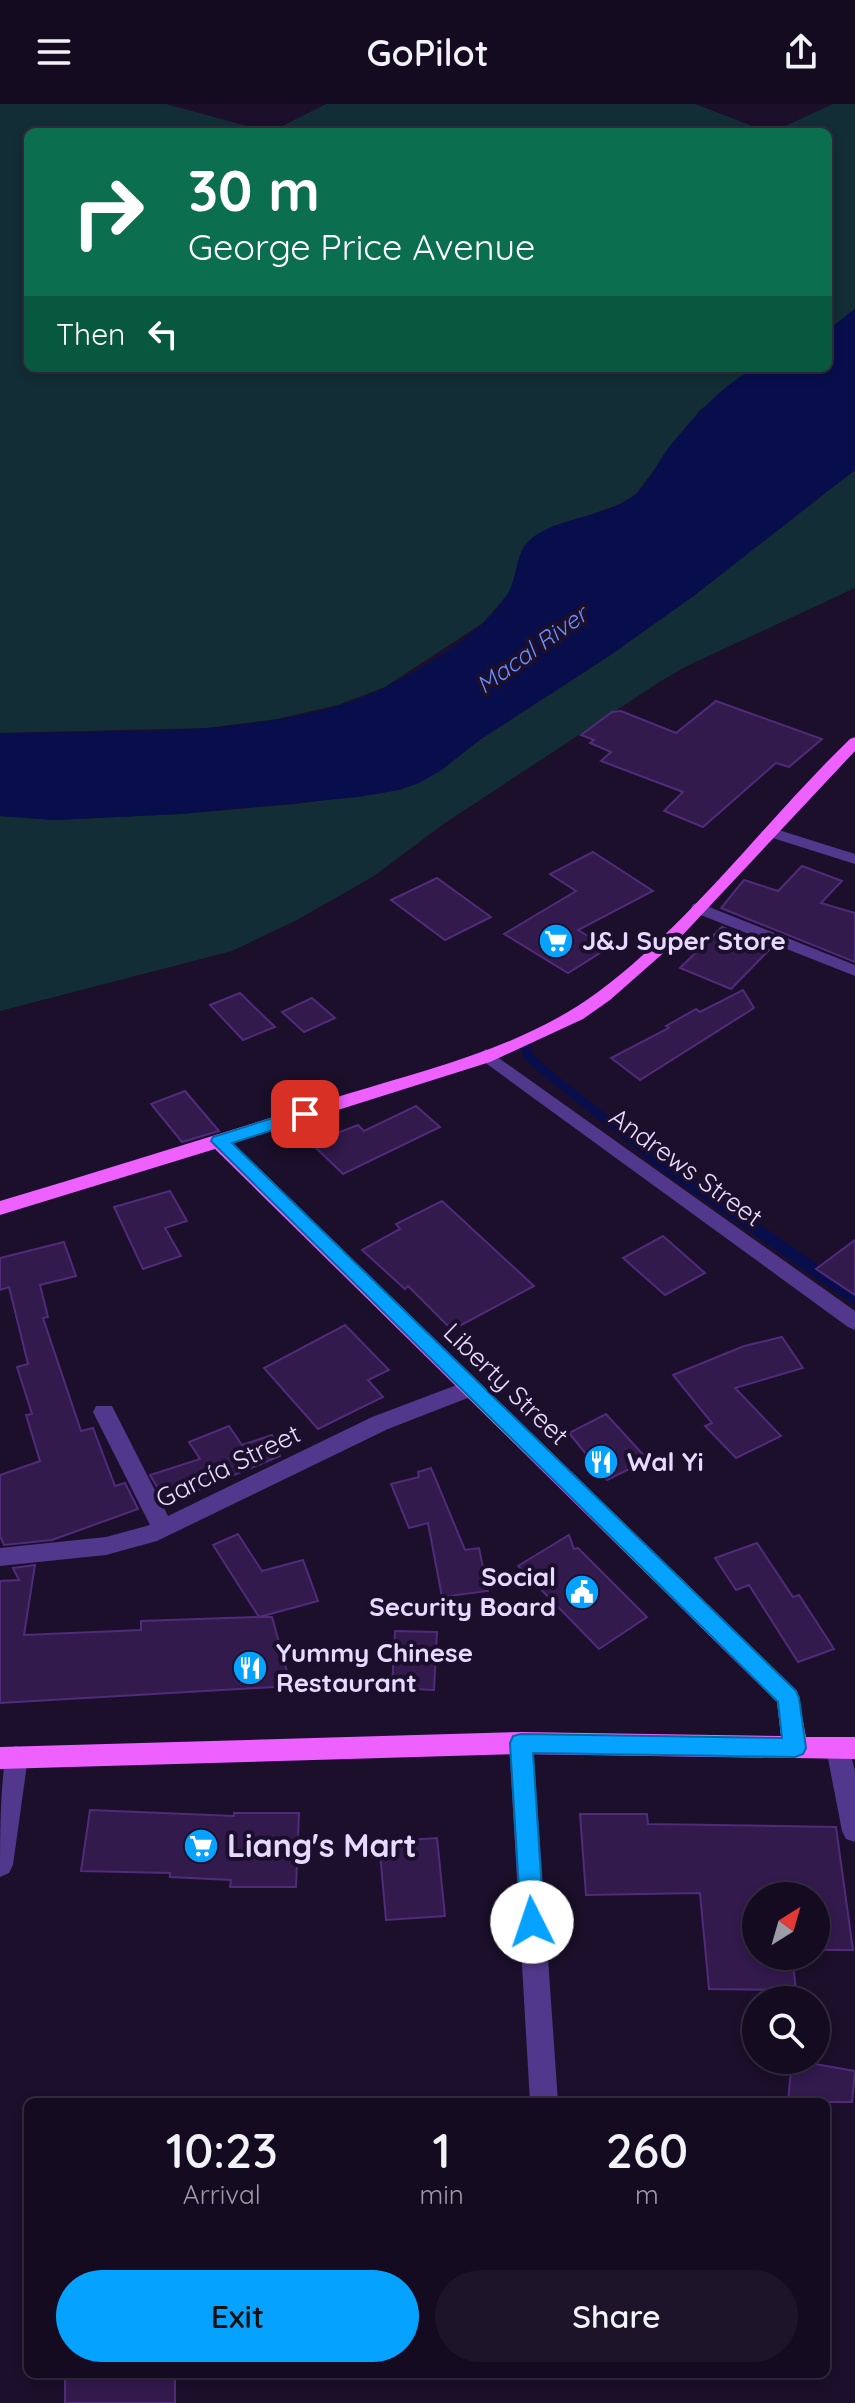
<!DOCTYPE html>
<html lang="en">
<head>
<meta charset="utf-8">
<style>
	:root { --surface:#140b20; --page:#1d1429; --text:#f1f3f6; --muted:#9d9ba5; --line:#332b3e; --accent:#05a3ff }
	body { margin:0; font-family:Quicksand,sans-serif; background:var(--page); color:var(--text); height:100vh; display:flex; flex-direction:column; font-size:30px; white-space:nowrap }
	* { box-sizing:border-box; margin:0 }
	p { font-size:26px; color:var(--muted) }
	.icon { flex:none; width:44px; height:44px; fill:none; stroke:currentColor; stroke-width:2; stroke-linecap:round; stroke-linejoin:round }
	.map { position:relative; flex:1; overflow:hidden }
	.drawer { position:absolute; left:24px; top:1994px; width:806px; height:280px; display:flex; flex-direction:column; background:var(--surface); border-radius:12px; box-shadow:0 4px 12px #0003,0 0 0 2px var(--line) }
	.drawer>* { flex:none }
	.hud { position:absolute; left:24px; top:24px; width:808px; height:244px; border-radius:12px; box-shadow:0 4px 12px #0003,0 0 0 2px var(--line); background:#0b6e4f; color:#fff; overflow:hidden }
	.needle { width:52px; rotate:37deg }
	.controls { position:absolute; left:742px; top:1778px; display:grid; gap:16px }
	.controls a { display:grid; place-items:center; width:88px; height:88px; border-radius:50%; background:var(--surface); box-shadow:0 4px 12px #0003,0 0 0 2px var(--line); font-size:40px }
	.pin { position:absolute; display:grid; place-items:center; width:68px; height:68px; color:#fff; margin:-34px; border-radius:16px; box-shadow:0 4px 12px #0006 }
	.me { position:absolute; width:88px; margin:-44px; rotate:356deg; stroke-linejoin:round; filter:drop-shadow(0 0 6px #0008) }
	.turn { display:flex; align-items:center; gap:28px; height:168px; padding:0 32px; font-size:36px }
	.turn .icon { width:104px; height:104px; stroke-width:2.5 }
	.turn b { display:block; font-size:56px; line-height:68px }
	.then { display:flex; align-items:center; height:76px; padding:0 32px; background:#0003; gap:16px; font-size:30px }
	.eta { display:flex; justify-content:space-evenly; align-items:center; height:136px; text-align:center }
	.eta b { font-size:48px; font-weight:600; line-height:56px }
	.action { display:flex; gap:16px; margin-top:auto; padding:16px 32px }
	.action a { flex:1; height:92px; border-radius:48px; background:var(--accent); color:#111; font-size:32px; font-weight:600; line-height:92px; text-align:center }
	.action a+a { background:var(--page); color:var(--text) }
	header { display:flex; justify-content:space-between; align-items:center; height:104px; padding:0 32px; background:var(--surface); font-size:36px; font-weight:600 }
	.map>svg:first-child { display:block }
	.green { fill:#122d35 }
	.water { fill:#080e4b }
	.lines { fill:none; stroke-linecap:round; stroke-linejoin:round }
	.stream-far1 { stroke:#080e4b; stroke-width:9 }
	.stream { stroke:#080e4b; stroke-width:12 }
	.building { fill:#321a4d; stroke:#502b7a; stroke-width:2 }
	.minor { fill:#52388c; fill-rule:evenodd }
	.major { fill:#ee60ff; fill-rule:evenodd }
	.route { fill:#05a3ff; stroke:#036aa6; stroke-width:2 }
	.labels { text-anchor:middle; stroke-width:8; stroke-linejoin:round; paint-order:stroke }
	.far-water-label { font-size:24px; font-style:italic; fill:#6790ff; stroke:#1b0f2b }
	.poi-label { font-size:26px; font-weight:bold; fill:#e7d9ff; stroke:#1b0f2b; text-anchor:start }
	.street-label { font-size:26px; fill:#e7d9ff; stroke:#1b0f2b }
	.near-poi-label { font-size:32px; font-weight:bold; fill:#e7d9ff; stroke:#1b0f2b; text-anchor:start }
</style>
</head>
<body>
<header><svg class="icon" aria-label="menu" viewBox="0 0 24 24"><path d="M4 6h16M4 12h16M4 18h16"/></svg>GoPilot<svg class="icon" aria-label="share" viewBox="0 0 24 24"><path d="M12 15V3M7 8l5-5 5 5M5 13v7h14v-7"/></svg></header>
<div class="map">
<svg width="855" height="2299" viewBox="0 0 855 2299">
	<rect width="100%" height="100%" fill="#1b0f2b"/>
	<g class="green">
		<path d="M 0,0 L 166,0 L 269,28 L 28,28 L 28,264 L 759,264 L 700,306 L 636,390 L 620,400 L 546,427 L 525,441 L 509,489 L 483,519 L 385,583 L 338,601 L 277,615 L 207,624 L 0,629 Z"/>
		<path d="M 326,0 L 695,0 L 768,28 L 270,28 Z"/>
		<path d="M 833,0 L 855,0 L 855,205 L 828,226 L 828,28 L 772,28 Z"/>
		<path d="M 855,366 L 855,484 L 689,561 L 661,577 L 445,719 L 374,772 L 297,816 L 232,847 L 0,907 L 0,712 L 55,716 L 180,710 L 296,700 L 399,686 L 440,667 L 481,635 L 612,550 Z"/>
	</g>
	<path class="water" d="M 855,205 L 855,366 L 695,491 L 612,550 L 481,635 L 440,667 L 419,679 L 399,686 L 358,693 L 180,710 L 55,716 L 0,712 L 0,629 C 112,627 289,635 388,582 C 429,560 481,531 507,491 C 517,477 515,453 526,440 C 550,412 608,415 636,390 C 648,380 657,359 667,346 C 685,323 732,268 761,264 C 783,261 807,264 828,264 L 828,226 Z"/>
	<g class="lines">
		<path class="stream-far1" d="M 526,943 L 528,952 L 542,965 L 653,1053"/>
		<path class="stream" d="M 650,1051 L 855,1194"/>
	</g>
	<g class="building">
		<path d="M 716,597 L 822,635 L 789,663 L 776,659 L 703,723 L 664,707 L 683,688 L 601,657 L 611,648 L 590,639 L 594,636 L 581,631 L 612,608 L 621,607 L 676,629 Z"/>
		<path d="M 593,748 L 653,787 L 578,826 L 608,844 L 568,869 L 504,830 L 576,787 L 550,770 Z"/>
		<path d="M 802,762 L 842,777 L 821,799 L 855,809 L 855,858 L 721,804 L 744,776 L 778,787 Z"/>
		<path d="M 437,774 L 491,813 L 445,836 L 391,796 Z"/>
		<path d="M 722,823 L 772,843 L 731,885 L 680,864 Z"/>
		<path d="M 743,886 L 754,904 L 640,976 L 611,954 L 669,924 L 666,922 L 696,905 L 700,908 Z"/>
		<path d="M 240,889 L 275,923 L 243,936 L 210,901 Z"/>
		<path d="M 312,894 L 335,914 L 304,928 L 282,908 Z"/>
		<path d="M 185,987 L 219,1027 L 182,1038 L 151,1000 Z"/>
		<path d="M 416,1002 L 440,1023 L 343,1070 L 311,1039 L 358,1021 L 364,1027 Z"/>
		<path d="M 170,1087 L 187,1117 L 165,1124 L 181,1152 L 143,1165 L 114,1103 Z"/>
		<path d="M 442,1097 L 534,1182 L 452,1226 L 408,1182 L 405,1185 L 362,1146 L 400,1125 L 396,1120 Z"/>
		<path d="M 663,1132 L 705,1169 L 665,1191 L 623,1154 Z"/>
		<path d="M 855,1136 L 855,1191 L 816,1165 Z"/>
		<path d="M 64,1138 L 76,1172 L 40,1181 L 48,1213 L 43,1214 L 81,1327 L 93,1324 L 115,1382 L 125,1379 L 138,1405 L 52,1436 L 4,1441 L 0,1432 L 0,1371 L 40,1357 L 26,1311 L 32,1310 L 17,1263 L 28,1260 L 9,1183 L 0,1186 L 0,1154 Z"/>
		<path d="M 345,1221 L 389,1266 L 368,1276 L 383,1293 L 318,1325 L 264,1264 Z"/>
		<path d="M 782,1233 L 803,1264 L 735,1284 L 781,1332 L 736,1354 L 705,1322 L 712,1319 L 673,1271 L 744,1242 Z"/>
		<path d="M 606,1310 L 648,1356 L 607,1376 L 569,1329 Z"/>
		<path d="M 229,1322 L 242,1341 L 272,1331 L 280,1352 L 167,1399 L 150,1371 L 200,1355 L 189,1338 Z"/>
		<path d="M 431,1364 L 465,1446 L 479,1444 L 488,1487 L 442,1493 L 428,1419 L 409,1424 L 391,1380 L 419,1373 L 418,1368 Z"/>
		<path d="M 238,1430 L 262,1467 L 303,1456 L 318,1497 L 259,1513 L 272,1513 L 291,1582 L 0,1599 L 0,1477 L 19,1476 L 13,1464 L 35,1461 L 24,1531 L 141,1526 L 141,1517 L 259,1513 L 213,1441 Z"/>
		<path d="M 569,1431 L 574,1445 L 578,1444 L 647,1513 L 599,1545 L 518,1462 Z"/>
		<path d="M 757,1439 L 793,1493 L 799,1491 L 834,1545 L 798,1558 L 749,1481 L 736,1486 L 715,1454 Z"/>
		<path d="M 395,1527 L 437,1528 L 434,1586 L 392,1584 Z"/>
		<path d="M 90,1706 L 234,1712 L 234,1709 L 299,1709 L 296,1783 L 230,1783 L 231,1776 L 170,1773 L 170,1769 L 81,1767 Z"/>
		<path d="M 580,1710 L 647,1710 L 648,1720 L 836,1723 L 853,1846 L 816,1846 L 816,1792 L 756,1792 L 756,1852 L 792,1852 L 796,1886 L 709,1885 L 700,1789 L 586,1791 Z"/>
		<path d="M 437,1734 L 445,1812 L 386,1816 L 379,1738 Z"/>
		<path d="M 792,1956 L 855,1967 L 852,1998 L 788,1998 Z"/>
		<rect x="65" y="2270" width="110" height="29"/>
	</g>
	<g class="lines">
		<g class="minor">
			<path d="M 769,723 L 855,750 L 855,760 L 763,731 L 761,728 Z"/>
			<path d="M 699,799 L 855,861 L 855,872 L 693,808 L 691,804 L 693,800 Z"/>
			<path d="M 486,945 L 855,1207 L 855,1226 L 848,1223 L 480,955 L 477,951 Z"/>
			<path d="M 470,1276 L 478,1278 L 481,1284 L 478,1290 L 388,1325 L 157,1437 L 106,1451 L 0,1462 L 0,1444 L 106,1433 L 150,1421 L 93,1308 L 96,1302 L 112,1302 L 168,1412 L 372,1313 Z"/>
			<path d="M 521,1628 L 530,1631 L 533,1639 L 558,1998 L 530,1998 L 509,1639 L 512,1631 Z"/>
			<path d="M 838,1633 L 847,1636 L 855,1667 L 855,1738 L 846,1735 L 842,1727 L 826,1644 L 829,1636 Z"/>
			<path d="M 16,1642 L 25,1645 L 28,1653 L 13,1761 L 9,1769 L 0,1773 C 0,1737 0,1677 7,1645 Z"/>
		</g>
		<path class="major" d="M 855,633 L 855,647 L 677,837 L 610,896 L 583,915 L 490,958 L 233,1039 L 797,1587 L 806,1633 L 855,1633 L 855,1655 L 521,1650 L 0,1665 L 0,1643 L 521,1628 L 781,1632 L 777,1598 L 215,1045 L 0,1111 L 0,1097 C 116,1062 232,1026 347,990 C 433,964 525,942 598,888 C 693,817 765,717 850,635 Z"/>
	</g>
	<path class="route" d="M 305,1004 L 313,1010 L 311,1014 L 232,1039 L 796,1587 L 799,1594 L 806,1644 L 803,1650 L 795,1653 L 533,1649 L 544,1818 L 541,1826 L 532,1829 L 524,1826 L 521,1818 L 510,1639 L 513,1632 L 521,1630 L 782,1634 L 778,1598 L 211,1037 L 213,1033 Z"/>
	<defs>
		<g id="supermarket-disc" transform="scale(1.8)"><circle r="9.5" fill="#05a3ff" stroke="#1b0f2b"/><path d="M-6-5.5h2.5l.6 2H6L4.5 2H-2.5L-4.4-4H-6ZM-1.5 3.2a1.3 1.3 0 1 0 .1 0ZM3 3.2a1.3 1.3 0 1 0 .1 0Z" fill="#fff"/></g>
		<g id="restaurant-disc" transform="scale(1.8)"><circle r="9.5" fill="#05a3ff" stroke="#1b0f2b"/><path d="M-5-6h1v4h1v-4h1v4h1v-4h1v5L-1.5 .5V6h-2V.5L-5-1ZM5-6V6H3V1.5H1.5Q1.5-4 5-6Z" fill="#fff"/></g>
		<g id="civic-disc" transform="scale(1.8)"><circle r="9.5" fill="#05a3ff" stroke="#1b0f2b"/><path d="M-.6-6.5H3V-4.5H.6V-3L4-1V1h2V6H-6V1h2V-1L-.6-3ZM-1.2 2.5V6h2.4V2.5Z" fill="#fff"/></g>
	</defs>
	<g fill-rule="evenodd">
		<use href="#supermarket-disc" x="556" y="837"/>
		<use href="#restaurant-disc" x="601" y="1358"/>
		<use href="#civic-disc" x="582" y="1488"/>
		<use href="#restaurant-disc" x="250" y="1564"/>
		<use href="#supermarket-disc" x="201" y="1742"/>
	</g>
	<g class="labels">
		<g class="far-water-label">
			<text transform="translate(532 546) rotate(-36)" y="8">Macal River</text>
		</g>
		<g class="poi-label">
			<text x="582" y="846">J&amp;J Super Store</text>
			<text x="627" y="1367">Wal Yi</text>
			<text x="556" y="1482" text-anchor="end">Social<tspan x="556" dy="30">Security Board</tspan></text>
			<text x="276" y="1558">Yummy Chinese<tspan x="276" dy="30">Restaurant</tspan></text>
		</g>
		<g class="street-label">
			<text transform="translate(686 1063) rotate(36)" y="9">Andrews Street</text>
			<text transform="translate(506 1280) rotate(44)" y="9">Liberty Street</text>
			<text transform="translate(228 1362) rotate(-26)" y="9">García Street</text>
		</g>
		<g class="near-poi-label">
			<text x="227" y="1753">Liang's Mart</text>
		</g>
	</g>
</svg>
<div class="controls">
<a><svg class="needle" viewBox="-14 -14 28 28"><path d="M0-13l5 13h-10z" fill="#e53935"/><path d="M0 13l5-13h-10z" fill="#9d9ba5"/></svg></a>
<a><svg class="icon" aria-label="search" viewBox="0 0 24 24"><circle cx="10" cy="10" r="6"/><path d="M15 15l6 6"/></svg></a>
</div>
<div class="pin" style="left:305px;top:1010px;background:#d93025"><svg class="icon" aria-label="arrive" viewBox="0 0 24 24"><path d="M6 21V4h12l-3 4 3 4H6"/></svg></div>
<svg class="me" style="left:532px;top:1818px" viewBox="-20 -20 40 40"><circle r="19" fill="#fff"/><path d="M0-13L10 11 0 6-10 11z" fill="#05a3ff"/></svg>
<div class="hud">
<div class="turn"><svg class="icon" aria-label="right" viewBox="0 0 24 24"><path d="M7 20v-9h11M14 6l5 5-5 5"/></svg><div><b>30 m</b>George Price Avenue</div></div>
<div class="then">Then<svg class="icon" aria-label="left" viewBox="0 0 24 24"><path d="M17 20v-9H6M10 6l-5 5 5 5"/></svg></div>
</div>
<section class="drawer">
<div class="eta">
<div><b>10:23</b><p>Arrival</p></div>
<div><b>1</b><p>min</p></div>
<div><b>260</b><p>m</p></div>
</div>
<div class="action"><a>Exit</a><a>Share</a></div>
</section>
</div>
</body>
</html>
